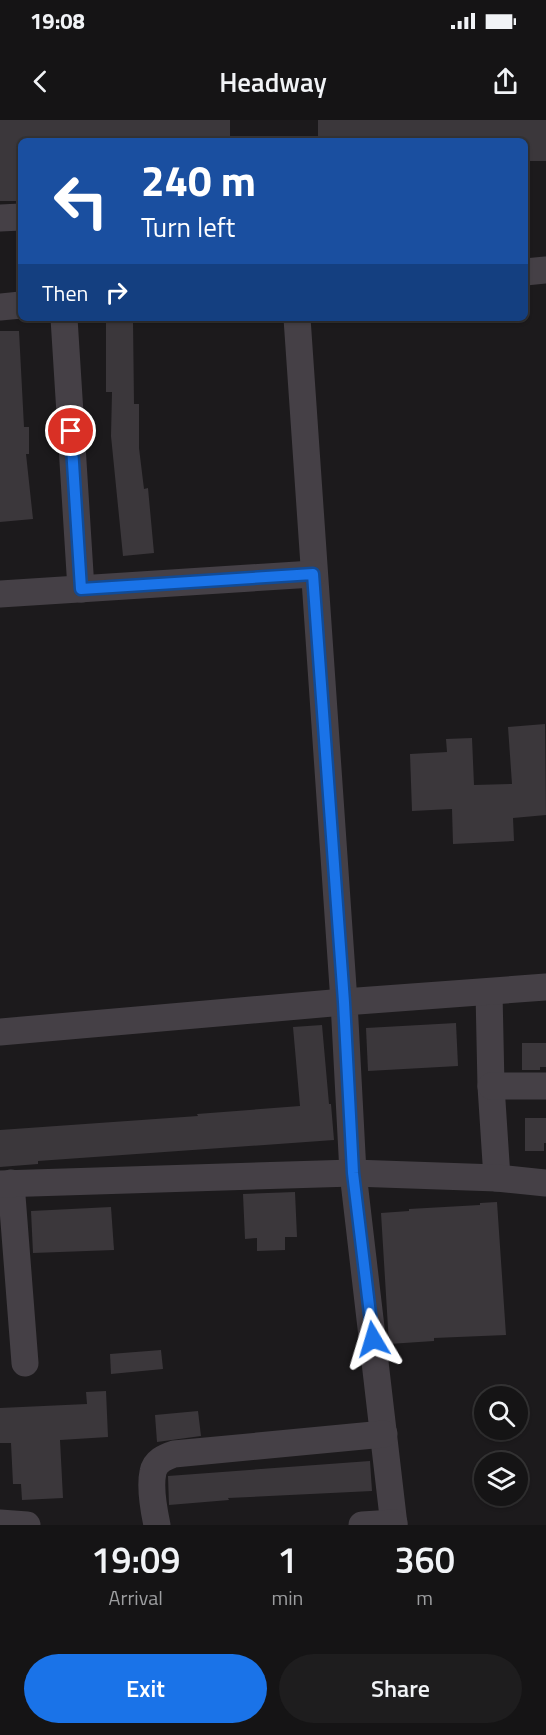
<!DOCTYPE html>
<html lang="en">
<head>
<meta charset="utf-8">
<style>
	:root { --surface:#151415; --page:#1e1d1e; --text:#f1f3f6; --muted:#9d9ea0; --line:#343334; --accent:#1a73e8 }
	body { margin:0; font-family:"Titillium Web",sans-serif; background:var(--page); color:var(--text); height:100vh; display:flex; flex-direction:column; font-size:22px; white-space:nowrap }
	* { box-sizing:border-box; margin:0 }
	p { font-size:20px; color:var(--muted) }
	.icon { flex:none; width:33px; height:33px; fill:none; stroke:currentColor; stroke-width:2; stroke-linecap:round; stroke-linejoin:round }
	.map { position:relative; height:1405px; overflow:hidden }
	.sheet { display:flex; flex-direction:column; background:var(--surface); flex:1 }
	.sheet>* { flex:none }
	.banner { position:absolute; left:18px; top:18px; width:510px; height:183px; border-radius:9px; box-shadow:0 2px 4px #0004,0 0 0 2px var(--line); background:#1a4fa0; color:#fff; overflow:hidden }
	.controls { position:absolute; left:474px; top:1266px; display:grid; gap:12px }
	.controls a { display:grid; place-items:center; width:54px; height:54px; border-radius:50%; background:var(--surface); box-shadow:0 2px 4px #0004,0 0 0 2px var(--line); font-size:30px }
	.pin { position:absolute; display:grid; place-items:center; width:51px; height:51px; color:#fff; margin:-26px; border:3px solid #fff; border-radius:50%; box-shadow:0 2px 6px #0007 }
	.me { position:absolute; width:66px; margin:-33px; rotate:353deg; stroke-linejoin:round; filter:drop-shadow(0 0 4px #0008) }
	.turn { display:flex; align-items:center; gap:21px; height:126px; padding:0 24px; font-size:27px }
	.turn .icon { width:78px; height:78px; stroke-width:2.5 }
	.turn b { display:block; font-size:42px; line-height:51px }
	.then { display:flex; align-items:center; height:57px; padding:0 24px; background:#0003; gap:12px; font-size:22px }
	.eta { display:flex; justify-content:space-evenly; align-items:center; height:102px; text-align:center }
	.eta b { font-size:36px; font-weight:600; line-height:42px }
	.primary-button { display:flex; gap:12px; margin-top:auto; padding:12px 24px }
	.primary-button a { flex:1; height:69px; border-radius:36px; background:var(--accent); color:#fff; font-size:24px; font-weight:600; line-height:69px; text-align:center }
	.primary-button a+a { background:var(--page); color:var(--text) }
	.status { display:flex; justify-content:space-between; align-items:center; height:42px; padding:0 30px; background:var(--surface); direction:ltr }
	.status svg { height:16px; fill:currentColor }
	header { display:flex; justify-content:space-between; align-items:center; height:78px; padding:0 24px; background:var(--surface); font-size:27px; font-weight:600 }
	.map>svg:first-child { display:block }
	.building { fill:#3b373b }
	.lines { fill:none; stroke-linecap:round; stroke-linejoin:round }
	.minor { stroke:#454046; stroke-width:27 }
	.route-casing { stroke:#114b97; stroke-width:15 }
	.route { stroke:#1a73e8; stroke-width:10 }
</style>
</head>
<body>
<div class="status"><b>19:08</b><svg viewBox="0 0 49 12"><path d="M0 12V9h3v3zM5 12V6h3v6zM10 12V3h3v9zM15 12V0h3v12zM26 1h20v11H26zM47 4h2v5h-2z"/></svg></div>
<header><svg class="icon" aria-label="back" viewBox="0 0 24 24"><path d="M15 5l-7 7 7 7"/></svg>Headway<svg class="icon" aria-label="share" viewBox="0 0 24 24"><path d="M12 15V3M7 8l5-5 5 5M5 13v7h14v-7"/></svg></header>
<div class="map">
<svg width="546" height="1405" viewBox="0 0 546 1405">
	<rect width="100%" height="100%" fill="#1c1a1c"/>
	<g class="building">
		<path d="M 0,0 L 230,0 L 230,18 L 190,18 L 190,21 L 21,21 L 21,81 L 0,81 Z"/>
		<path d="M 318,0 L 546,0 L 546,41 L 525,41 L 525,21 L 318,21 Z"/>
		<path d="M 133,201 L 134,284 L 139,284 L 139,328 L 144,369 L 148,368 L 154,433 L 123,436 L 111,316 L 112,272 L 106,272 L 106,202 Z"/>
		<path d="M 0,211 L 19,211 L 24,307 L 29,307 L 29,334 L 26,334 L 33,399 L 0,402 Z"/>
		<path d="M 545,604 L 546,695 L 513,698 L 514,721 L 453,724 L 452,689 L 412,691 L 410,634 L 447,632 L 446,619 L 472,618 L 474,665 L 512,664 L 508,607 Z"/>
		<path d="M 456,903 L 458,946 L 368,951 L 366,908 Z"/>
		<path d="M 322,905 L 329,984 L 331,984 L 334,1020 L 38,1041 L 38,1044 L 0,1047 L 0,1010 L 198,996 L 197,994 L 300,986 L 293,907 Z"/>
		<path d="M 522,923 L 546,923 L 546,947 L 540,947 L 540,950 L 522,950 Z"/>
		<path d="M 525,998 L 546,998 L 546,1023 L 544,1023 L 544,1031 L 525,1031 Z"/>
		<path d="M 295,1072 L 297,1117 L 285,1117 L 285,1130 L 257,1131 L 257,1118 L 245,1119 L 243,1074 Z"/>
		<path d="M 497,1082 L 506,1215 L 434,1218 L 434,1221 L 389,1224 L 381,1093 L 409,1091 L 409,1089 L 480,1085 L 480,1083 Z"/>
		<path d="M 111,1087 L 114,1130 L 33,1133 L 31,1091 Z"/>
		<path d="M 161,1230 L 163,1249 L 111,1254 L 110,1234 Z"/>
		<path d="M 106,1271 L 108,1317 L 60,1320 L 63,1378 L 22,1380 L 21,1364 L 13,1364 L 11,1323 L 0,1323 L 0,1288 L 87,1284 L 86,1272 Z"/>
		<path d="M 198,1291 L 201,1316 L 157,1322 L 155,1295 Z"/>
		<path d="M 370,1341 L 372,1371 L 228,1378 L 229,1380 L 169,1385 L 168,1356 Z"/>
	</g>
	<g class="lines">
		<g class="minor">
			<path d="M 0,98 L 21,97"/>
			<path d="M 525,152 L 546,150"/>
			<path d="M 0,187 L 21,185"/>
			<path d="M 64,198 L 81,469"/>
			<path d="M 297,198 L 344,882 L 353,1053 L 394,1405"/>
			<path d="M 0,474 L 313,454"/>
			<path d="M 489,872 L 491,966 L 497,1058"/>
			<path d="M 0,912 L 344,882 L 546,867"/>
			<path d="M 491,966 L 546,966"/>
			<path d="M 11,1063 L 25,1243"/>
			<path d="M 0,1064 L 353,1053 L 497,1058 L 546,1063"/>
			<path d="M 0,1403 L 27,1405"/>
			<path d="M 157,1405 C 154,1391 150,1366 153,1352 C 155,1341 165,1337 174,1334 L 384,1314"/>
			<path d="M 362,1405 L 394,1403"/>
		</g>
	</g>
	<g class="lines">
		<g class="route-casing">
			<path id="route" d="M 71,311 L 81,469 L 313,454 L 344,882 L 353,1053 L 373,1219"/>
		</g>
		<use href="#route" class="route"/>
	</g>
</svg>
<div class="controls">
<a><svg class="icon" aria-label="search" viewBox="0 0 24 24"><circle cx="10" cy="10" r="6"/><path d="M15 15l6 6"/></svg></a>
<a><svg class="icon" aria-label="layers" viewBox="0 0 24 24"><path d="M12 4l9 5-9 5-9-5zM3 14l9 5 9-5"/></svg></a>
</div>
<div class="pin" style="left:71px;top:311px;background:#d93025"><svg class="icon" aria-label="arrive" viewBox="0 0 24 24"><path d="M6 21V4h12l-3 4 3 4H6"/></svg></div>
<svg class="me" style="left:373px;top:1219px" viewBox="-20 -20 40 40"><path d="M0-17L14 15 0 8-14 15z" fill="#1a73e8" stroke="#fff" stroke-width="4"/></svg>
<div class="banner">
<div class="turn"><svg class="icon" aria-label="left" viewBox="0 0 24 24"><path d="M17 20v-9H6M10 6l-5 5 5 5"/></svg><div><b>240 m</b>Turn left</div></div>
<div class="then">Then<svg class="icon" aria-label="right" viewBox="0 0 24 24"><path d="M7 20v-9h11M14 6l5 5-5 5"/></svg></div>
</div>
</div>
<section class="sheet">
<div class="eta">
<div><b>19:09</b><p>Arrival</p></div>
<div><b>1</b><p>min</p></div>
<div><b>360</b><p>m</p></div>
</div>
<div class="primary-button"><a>Exit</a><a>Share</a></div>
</section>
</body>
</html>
